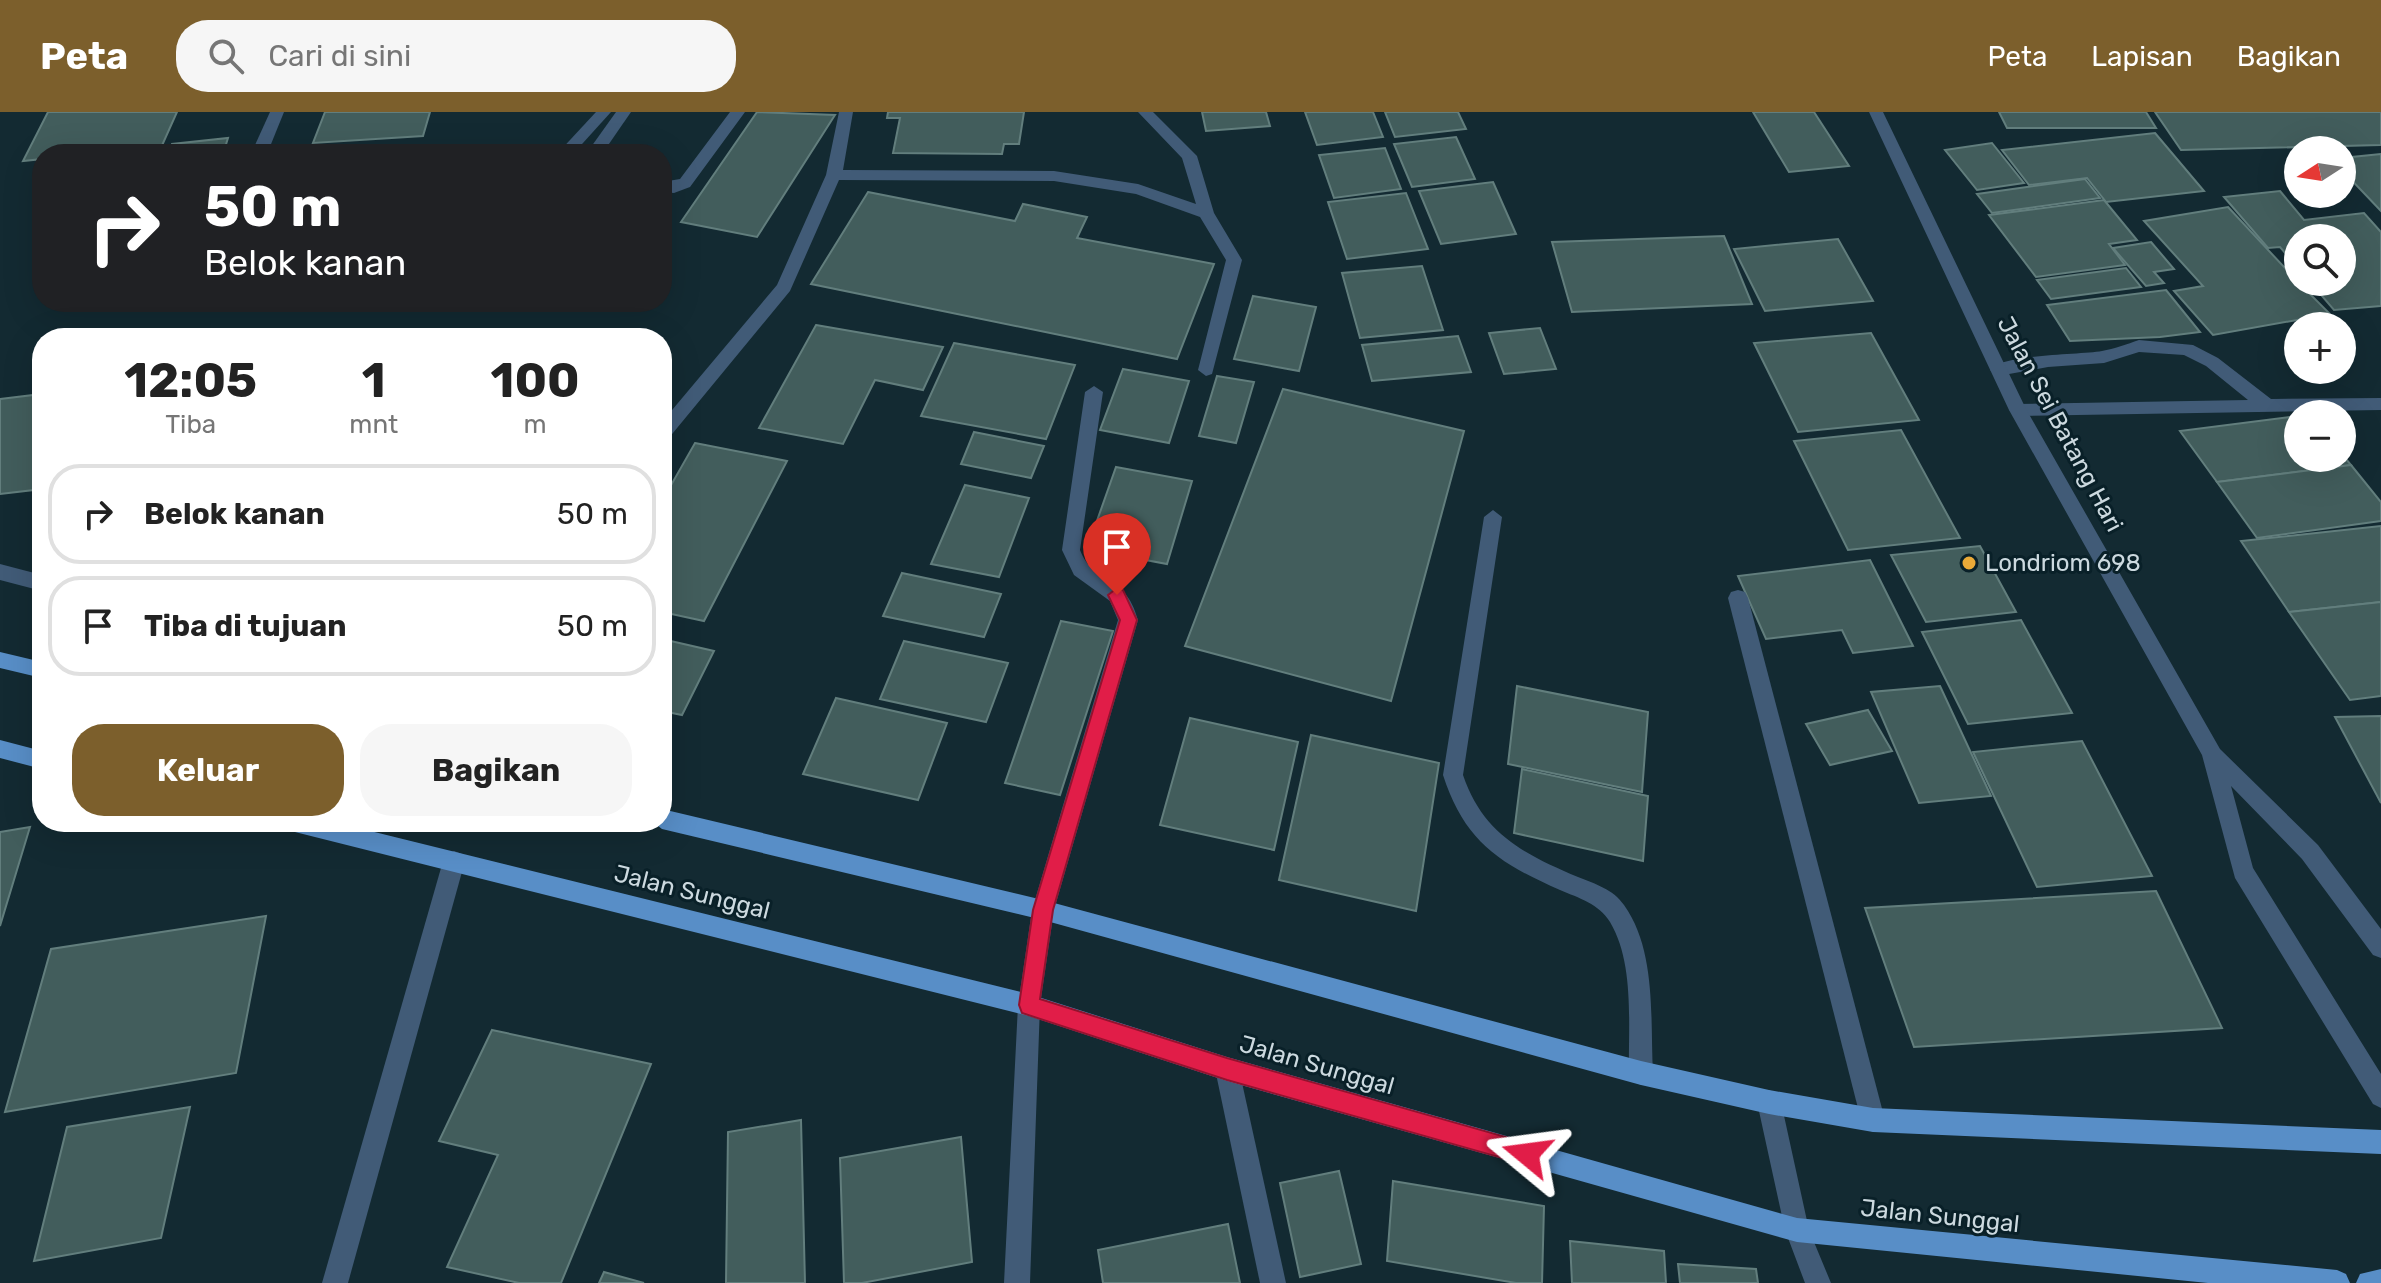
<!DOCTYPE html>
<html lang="id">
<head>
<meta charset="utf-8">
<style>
	:root { --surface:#fff; --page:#f6f6f6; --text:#222; --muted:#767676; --line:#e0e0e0; --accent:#7c5f2c }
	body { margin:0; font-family:Rubik,sans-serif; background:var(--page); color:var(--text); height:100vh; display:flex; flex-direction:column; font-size:30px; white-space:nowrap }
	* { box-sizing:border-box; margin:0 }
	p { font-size:26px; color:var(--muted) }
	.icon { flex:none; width:44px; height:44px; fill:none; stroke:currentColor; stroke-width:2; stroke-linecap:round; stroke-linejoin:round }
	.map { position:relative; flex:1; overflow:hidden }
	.panel { position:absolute; left:32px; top:216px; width:640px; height:504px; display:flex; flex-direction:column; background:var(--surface); border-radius:32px; box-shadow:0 8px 32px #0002 }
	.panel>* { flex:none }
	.banner { position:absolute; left:32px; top:32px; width:640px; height:168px; border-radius:32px; box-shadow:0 8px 32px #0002; background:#202124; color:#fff; overflow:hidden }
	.needle { width:52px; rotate:258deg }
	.tools { position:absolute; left:2284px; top:24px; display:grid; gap:16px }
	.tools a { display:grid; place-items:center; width:72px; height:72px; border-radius:50%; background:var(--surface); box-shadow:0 8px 32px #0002; font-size:40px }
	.pin { position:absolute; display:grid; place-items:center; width:68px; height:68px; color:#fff; margin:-82px -34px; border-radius:50% 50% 50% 0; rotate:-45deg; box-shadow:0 0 8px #0007 }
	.pin .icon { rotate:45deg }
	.me { position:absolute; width:88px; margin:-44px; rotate:286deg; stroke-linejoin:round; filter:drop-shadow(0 0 6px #0008) }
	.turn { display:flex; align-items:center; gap:28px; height:168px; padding:0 40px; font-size:36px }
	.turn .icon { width:104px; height:104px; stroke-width:2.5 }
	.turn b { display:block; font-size:56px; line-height:68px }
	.eta { display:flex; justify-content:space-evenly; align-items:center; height:136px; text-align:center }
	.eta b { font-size:48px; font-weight:700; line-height:56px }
	.button { display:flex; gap:16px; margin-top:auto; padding:16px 40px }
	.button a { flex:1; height:92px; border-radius:32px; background:var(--accent); color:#fff; font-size:32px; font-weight:700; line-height:92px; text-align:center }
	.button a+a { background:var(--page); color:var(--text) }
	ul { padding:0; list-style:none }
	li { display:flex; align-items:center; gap:24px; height:100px; margin:0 16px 12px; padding:0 24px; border:4px solid var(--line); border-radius:32px }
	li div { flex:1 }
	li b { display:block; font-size:30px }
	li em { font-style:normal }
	header { display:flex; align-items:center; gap:48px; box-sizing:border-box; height:112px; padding:0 40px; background:var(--accent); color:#fff }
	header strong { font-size:38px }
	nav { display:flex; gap:44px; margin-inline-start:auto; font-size:28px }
	.search { width:560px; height:72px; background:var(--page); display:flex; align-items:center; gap:20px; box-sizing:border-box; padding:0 28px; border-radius:32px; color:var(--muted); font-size:30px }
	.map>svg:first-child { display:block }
	.building { fill:#425d5c; stroke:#627e7d; stroke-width:2 }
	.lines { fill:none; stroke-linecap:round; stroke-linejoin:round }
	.service { fill:#415b77; fill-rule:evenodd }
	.minor { fill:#415b77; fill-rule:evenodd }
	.tertiary { fill:#415b77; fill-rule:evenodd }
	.primary { fill:#588ec7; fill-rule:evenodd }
	.route { fill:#e11d48; stroke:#92132f; stroke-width:2 }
	.poi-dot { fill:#eaaa38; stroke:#092028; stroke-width:3 }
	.labels { text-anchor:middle; stroke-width:6; stroke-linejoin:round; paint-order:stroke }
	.street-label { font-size:24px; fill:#ccd9df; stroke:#092028 }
	.poi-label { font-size:24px; fill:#ccd9df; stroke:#092028; text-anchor:start }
</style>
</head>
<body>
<header>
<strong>Peta</strong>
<div class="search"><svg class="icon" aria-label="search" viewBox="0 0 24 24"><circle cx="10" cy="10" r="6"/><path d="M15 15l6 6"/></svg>Cari di sini</div>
<nav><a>Peta</a><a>Lapisan</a><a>Bagikan</a></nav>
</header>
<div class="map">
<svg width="2381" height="1171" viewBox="0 0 2381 1171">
	<rect width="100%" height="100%" fill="#132a32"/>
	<g class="building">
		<path d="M 48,0 L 177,0 L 160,38 L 42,42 L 42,47 L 23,49 Z"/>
		<path d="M 325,0 L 430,0 L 423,24 L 313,31 Z"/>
		<path d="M 757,0 L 835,3 L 757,125 L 681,110 Z"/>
		<path d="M 888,0 L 1024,0 L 1019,32 L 1004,32 L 1002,42 L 893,41 L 900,6 L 887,6 Z"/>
		<path d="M 1202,0 L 1266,0 L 1270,14 L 1206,19 Z"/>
		<path d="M 1305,0 L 1373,0 L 1383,25 L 1317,33 Z"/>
		<path d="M 1385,0 L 1458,0 L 1466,17 L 1395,25 Z"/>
		<path d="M 1753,0 L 1814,0 L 1849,54 L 1789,60 Z"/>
		<path d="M 1999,0 L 2146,0 L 2156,16 L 2007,16 Z"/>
		<path d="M 2155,0 L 2381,0 L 2381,33 L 2181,38 Z"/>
		<path d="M 2155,21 L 2204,79 L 2106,90 L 2087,66 L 2029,73 L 2002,38 Z"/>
		<path d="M 1456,25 L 1475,67 L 1412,75 L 1394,32 Z"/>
		<path d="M 228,26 L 223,42 L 169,42 L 172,32 Z"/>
		<path d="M 1992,31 L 2024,71 L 1977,78 L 1945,38 Z"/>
		<path d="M 1385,36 L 1401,77 L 1334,86 L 1319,43 Z"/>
		<path d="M 2381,42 L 2381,99 L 2342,58 L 2342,46 Z"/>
		<path d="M 2085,67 L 2100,86 L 1992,101 L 1977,82 Z"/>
		<path d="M 1493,70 L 1516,122 L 1441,132 L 1419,79 Z"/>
		<path d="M 2280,79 L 2304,108 L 2364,101 L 2381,120 L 2381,194 L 2334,198 L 2310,170 L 2342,170 L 2342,126 L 2298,126 L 2298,156 L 2280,135 L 2268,136 L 2224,85 Z"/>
		<path d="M 868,80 L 1015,109 L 1023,92 L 1087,105 L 1077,126 L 1214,152 L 1177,247 L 811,172 Z"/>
		<path d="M 1406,81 L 1428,137 L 1347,147 L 1328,90 Z"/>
		<path d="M 2104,88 L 2137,128 L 2109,132 L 2125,153 L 2036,165 L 1989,103 Z"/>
		<path d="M 2228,95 L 2298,170 L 2330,202 L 2213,223 L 2174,179 L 2203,174 L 2144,109 Z"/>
		<path d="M 1724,124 L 1752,192 L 1572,200 L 1552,130 Z"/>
		<path d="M 1838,127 L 1873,189 L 1765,199 L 1734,137 Z"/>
		<path d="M 2151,130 L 2174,157 L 2154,160 L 2164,171 L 2146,174 L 2113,136 Z"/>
		<path d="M 1422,154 L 1443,218 L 1360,226 L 1342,161 Z"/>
		<path d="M 2126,156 L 2141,175 L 2051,187 L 2037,168 Z"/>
		<path d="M 2166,178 L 2200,220 L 2160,225 L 2070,229 L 2047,193 Z"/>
		<path d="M 1253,184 L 1316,195 L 1299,259 L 1234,247 Z"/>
		<path d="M 816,213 L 943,235 L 923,278 L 875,268 L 843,332 L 759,316 Z"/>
		<path d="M 1540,216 L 1556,257 L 1504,262 L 1489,221 Z"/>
		<path d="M 1871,221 L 1919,308 L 1798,320 L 1754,231 Z"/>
		<path d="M 1458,224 L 1471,260 L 1372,269 L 1362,233 Z"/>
		<path d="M 954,231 L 1075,253 L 1046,327 L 921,304 Z"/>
		<path d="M 1123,257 L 1189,269 L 1169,331 L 1100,318 Z"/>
		<path d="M 1217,264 L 1254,270 L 1236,331 L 1199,324 Z"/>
		<path d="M 1283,277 L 1464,319 L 1391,589 L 1185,534 Z"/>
		<path d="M 42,282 L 42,377 L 0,382 L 0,287 Z"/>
		<path d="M 2298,304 L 2298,346 L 2342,346 L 2342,342 L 2351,353 L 2217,370 L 2180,319 Z"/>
		<path d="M 1901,318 L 1960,426 L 1848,438 L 1794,329 Z"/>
		<path d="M 974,320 L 1044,334 L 1031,366 L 961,352 Z"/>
		<path d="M 695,331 L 787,349 L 704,509 L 662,500 L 662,389 Z"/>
		<path d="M 2351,353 L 2381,390 L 2381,409 L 2257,426 L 2217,370 Z"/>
		<path d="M 1116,355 L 1192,369 L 1167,452 L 1087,437 Z"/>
		<path d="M 965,373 L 1029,386 L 999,465 L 931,452 Z"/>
		<path d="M 2381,414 L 2381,490 L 2289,500 L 2241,429 Z"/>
		<path d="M 1980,434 L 2016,500 L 1926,510 L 1891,443 Z"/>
		<path d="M 1870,448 L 1913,534 L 1853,541 L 1842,518 L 1766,527 L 1738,464 Z"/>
		<path d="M 902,461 L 1001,482 L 984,525 L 883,504 Z"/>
		<path d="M 2381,490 L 2381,584 L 2350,588 L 2289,500 Z"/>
		<path d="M 2021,508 L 2072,601 L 1968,612 L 1922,520 Z"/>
		<path d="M 1061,509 L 1113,519 L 1060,683 L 1005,671 Z"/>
		<path d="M 662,527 L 714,539 L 682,603 L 662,599 Z"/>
		<path d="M 904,529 L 1008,551 L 986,610 L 880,587 Z"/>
		<path d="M 1517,574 L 1648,600 L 1642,680 L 1508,652 Z"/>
		<path d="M 1940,574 L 1991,684 L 1919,691 L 1871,580 Z"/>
		<path d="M 836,586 L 947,611 L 918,688 L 803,662 Z"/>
		<path d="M 1868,598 L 1892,639 L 1830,653 L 1806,612 Z"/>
		<path d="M 2381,604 L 2381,691 L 2335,605 Z"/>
		<path d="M 1190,606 L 1298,630 L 1274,738 L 1160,713 Z"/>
		<path d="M 1311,623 L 1439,651 L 1416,799 L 1279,768 Z"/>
		<path d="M 2082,629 L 2152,764 L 2037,775 L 1973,640 Z"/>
		<path d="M 1522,657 L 1648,684 L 1643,749 L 1514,721 Z"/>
		<path d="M 30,715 L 0,814 L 0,720 Z"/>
		<path d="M 2156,779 L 2222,916 L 1914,935 L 1865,796 Z"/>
		<path d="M 266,804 L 236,961 L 5,1000 L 51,837 Z"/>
		<path d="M 492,918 L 651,952 L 561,1171 L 519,1171 L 447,1155 L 498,1043 L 439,1029 Z"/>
		<path d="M 190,995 L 161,1126 L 34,1149 L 67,1015 Z"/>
		<path d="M 801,1008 L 805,1171 L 726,1171 L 728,1020 Z"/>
		<path d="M 961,1025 L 972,1150 L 862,1171 L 844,1171 L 840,1046 Z"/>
		<path d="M 1339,1059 L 1361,1152 L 1300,1165 L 1280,1071 Z"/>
		<path d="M 1393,1069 L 1544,1094 L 1542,1171 L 1516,1171 L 1387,1149 Z"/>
		<path d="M 1228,1112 L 1240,1171 L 1103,1171 L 1098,1138 Z"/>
		<path d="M 1570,1129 L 1664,1139 L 1666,1171 L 1572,1171 Z"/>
		<path d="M 1678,1152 L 1756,1157 L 1758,1171 L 1680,1171 Z"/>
		<path d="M 604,1160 L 644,1171 L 599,1171 Z"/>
	</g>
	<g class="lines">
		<g class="service">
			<path d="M 270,0 L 284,0 L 267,42 L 251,42 Z"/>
			<path d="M 596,0 L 611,0 L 573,42 L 557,42 Z"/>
			<path d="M 616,0 L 631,0 L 602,42 L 586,42 Z"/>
			<path d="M 730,0 L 745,0 L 690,75 L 674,81 L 662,80 L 662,70 L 680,67 Z"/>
			<path d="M 839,0 L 853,0 L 843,58 L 1054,59 L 1138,72 L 1196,92 L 1182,46 L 1138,0 L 1153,0 L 1197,44 L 1214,101 L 1242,148 L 1212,262 L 1206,264 L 1198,258 L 1226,148 L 1200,105 L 1136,82 L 1054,69 L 839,68 L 790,179 L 668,327 L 662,329 L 662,310 L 777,173 L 826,63 Z"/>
			<path d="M 0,452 L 42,463 L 42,479 L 0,468 Z"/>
		</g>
		<g class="minor">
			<path d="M 2139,228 L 2193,233 L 2218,246 L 2271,287 L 2381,286 L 2381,298 L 2018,304 L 2009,298 L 2018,292 L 2248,288 L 2206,254 L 2184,243 L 2139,240 L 2104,251 L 2048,255 L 1998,264 L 1990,258 C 2002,242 2079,243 2102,239 C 2114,237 2127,232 2139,228 Z"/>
			<path d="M 1094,274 L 1103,280 L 1080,438 C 1094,474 1125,460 1138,508 L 1054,798 L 1040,893 L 1030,1171 L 1004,1171 L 1018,893 L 1032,798 L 1118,508 L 1110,489 L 1074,463 L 1062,438 L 1085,280 Z"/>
			<path d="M 1493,398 L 1502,405 L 1463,663 C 1483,722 1524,742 1578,765 C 1595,772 1613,777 1624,793 C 1657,839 1650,908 1653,961 L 1649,969 L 1641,973 L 1633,969 L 1629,961 C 1628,914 1635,852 1610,810 C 1599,792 1579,786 1560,778 C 1498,751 1464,728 1443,663 L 1484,405 Z"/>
			<path d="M 1738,478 L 1745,480 L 1748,486 L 1885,1008 L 1881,1016 L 1873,1020 L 1865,1016 L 1861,1008 L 1728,486 L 1731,480 Z"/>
			<path d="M 454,739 L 462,742 L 465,749 L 348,1171 L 322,1171 L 443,749 L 446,742 Z"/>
			<path d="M 1227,945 L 1235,949 L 1239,957 L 1286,1171 L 1260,1171 L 1215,957 L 1219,949 Z"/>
			<path d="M 1769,978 L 1777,982 L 1781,990 L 1809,1118 L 1831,1171 L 1805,1171 L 1785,1118 L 1757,990 L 1761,982 Z"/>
		</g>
		<path class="tertiary" d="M 1869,0 L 1883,0 L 2026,297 L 2220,637 L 2318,733 L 2381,817 L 2381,846 L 2373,843 L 2302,747 L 2231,674 L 2253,756 L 2381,962 L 2381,996 L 2373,992 L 2235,766 L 2202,643 L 2009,298 Z"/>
		<g class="primary">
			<path d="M 0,540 L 42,550 L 42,566 L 0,556 Z"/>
			<path d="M 0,628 L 42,639 L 42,657 L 0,646 Z"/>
			<path d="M 662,697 L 1043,788 L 1641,949 L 1769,978 L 1873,996 L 2381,1018 L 2381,1042 L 1873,1020 L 1769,1002 L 1641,973 L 1043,808 L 662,717 L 653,710 L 662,710 Z"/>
			<path d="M 284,710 L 334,710 L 1029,882 L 1227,945 L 1797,1106 L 2337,1158 L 2346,1162 L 2350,1171 L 2208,1171 L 1797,1130 L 1227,969 L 1029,904 L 295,720 L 288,717 Z"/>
			<path d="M 2381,1157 L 2381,1171 L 2356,1171 L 2360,1162 Z"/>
		</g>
	</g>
	<path class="route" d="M 1117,476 L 1123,478 L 1137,508 L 1053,798 L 1040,887 L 1227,946 L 1527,1031 L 1535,1034 L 1538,1042 L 1535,1049 L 1527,1053 L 1227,968 L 1022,901 L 1019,893 L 1033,798 L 1120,508 L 1108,483 Z"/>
	<circle class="poi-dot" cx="1969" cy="451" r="8"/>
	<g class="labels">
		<g class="street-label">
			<text transform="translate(2060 312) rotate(62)" y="8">Jalan Sei Batang Hari</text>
			<text transform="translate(692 780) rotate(14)" y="8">Jalan Sunggal</text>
			<text transform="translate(1317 953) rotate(16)" y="8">Jalan Sunggal</text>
			<text transform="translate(1940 1104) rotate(6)" y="8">Jalan Sunggal</text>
		</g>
		<g class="poi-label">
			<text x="1985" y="459">Londriom 698</text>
		</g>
	</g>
</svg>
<div class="tools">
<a><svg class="needle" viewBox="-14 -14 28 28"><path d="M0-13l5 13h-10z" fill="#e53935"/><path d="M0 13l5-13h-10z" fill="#767676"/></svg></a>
<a><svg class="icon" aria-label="search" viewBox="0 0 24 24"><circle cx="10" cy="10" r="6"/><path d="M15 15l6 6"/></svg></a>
<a>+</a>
<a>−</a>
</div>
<div class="pin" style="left:1117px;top:483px;background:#d93025"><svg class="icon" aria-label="arrive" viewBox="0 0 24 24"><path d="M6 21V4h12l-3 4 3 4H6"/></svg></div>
<svg class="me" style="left:1527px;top:1042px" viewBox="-20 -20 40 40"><path d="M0-17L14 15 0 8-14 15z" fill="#e11d48" stroke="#fff" stroke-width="4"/></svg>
<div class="banner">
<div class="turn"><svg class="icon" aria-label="right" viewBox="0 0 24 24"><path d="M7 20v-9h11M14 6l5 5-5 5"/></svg><div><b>50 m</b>Belok kanan</div></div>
</div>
<section class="panel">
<div class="eta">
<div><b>12:05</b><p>Tiba</p></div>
<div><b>1</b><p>mnt</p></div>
<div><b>100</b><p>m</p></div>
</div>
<ul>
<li><svg class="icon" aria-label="right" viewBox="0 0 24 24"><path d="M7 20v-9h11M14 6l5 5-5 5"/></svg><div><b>Belok kanan</b></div><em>50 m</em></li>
<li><svg class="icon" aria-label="arrive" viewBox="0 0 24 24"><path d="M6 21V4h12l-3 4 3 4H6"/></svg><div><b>Tiba di tujuan</b></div><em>50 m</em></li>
</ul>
<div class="button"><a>Keluar</a><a>Bagikan</a></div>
</section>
</div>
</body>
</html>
